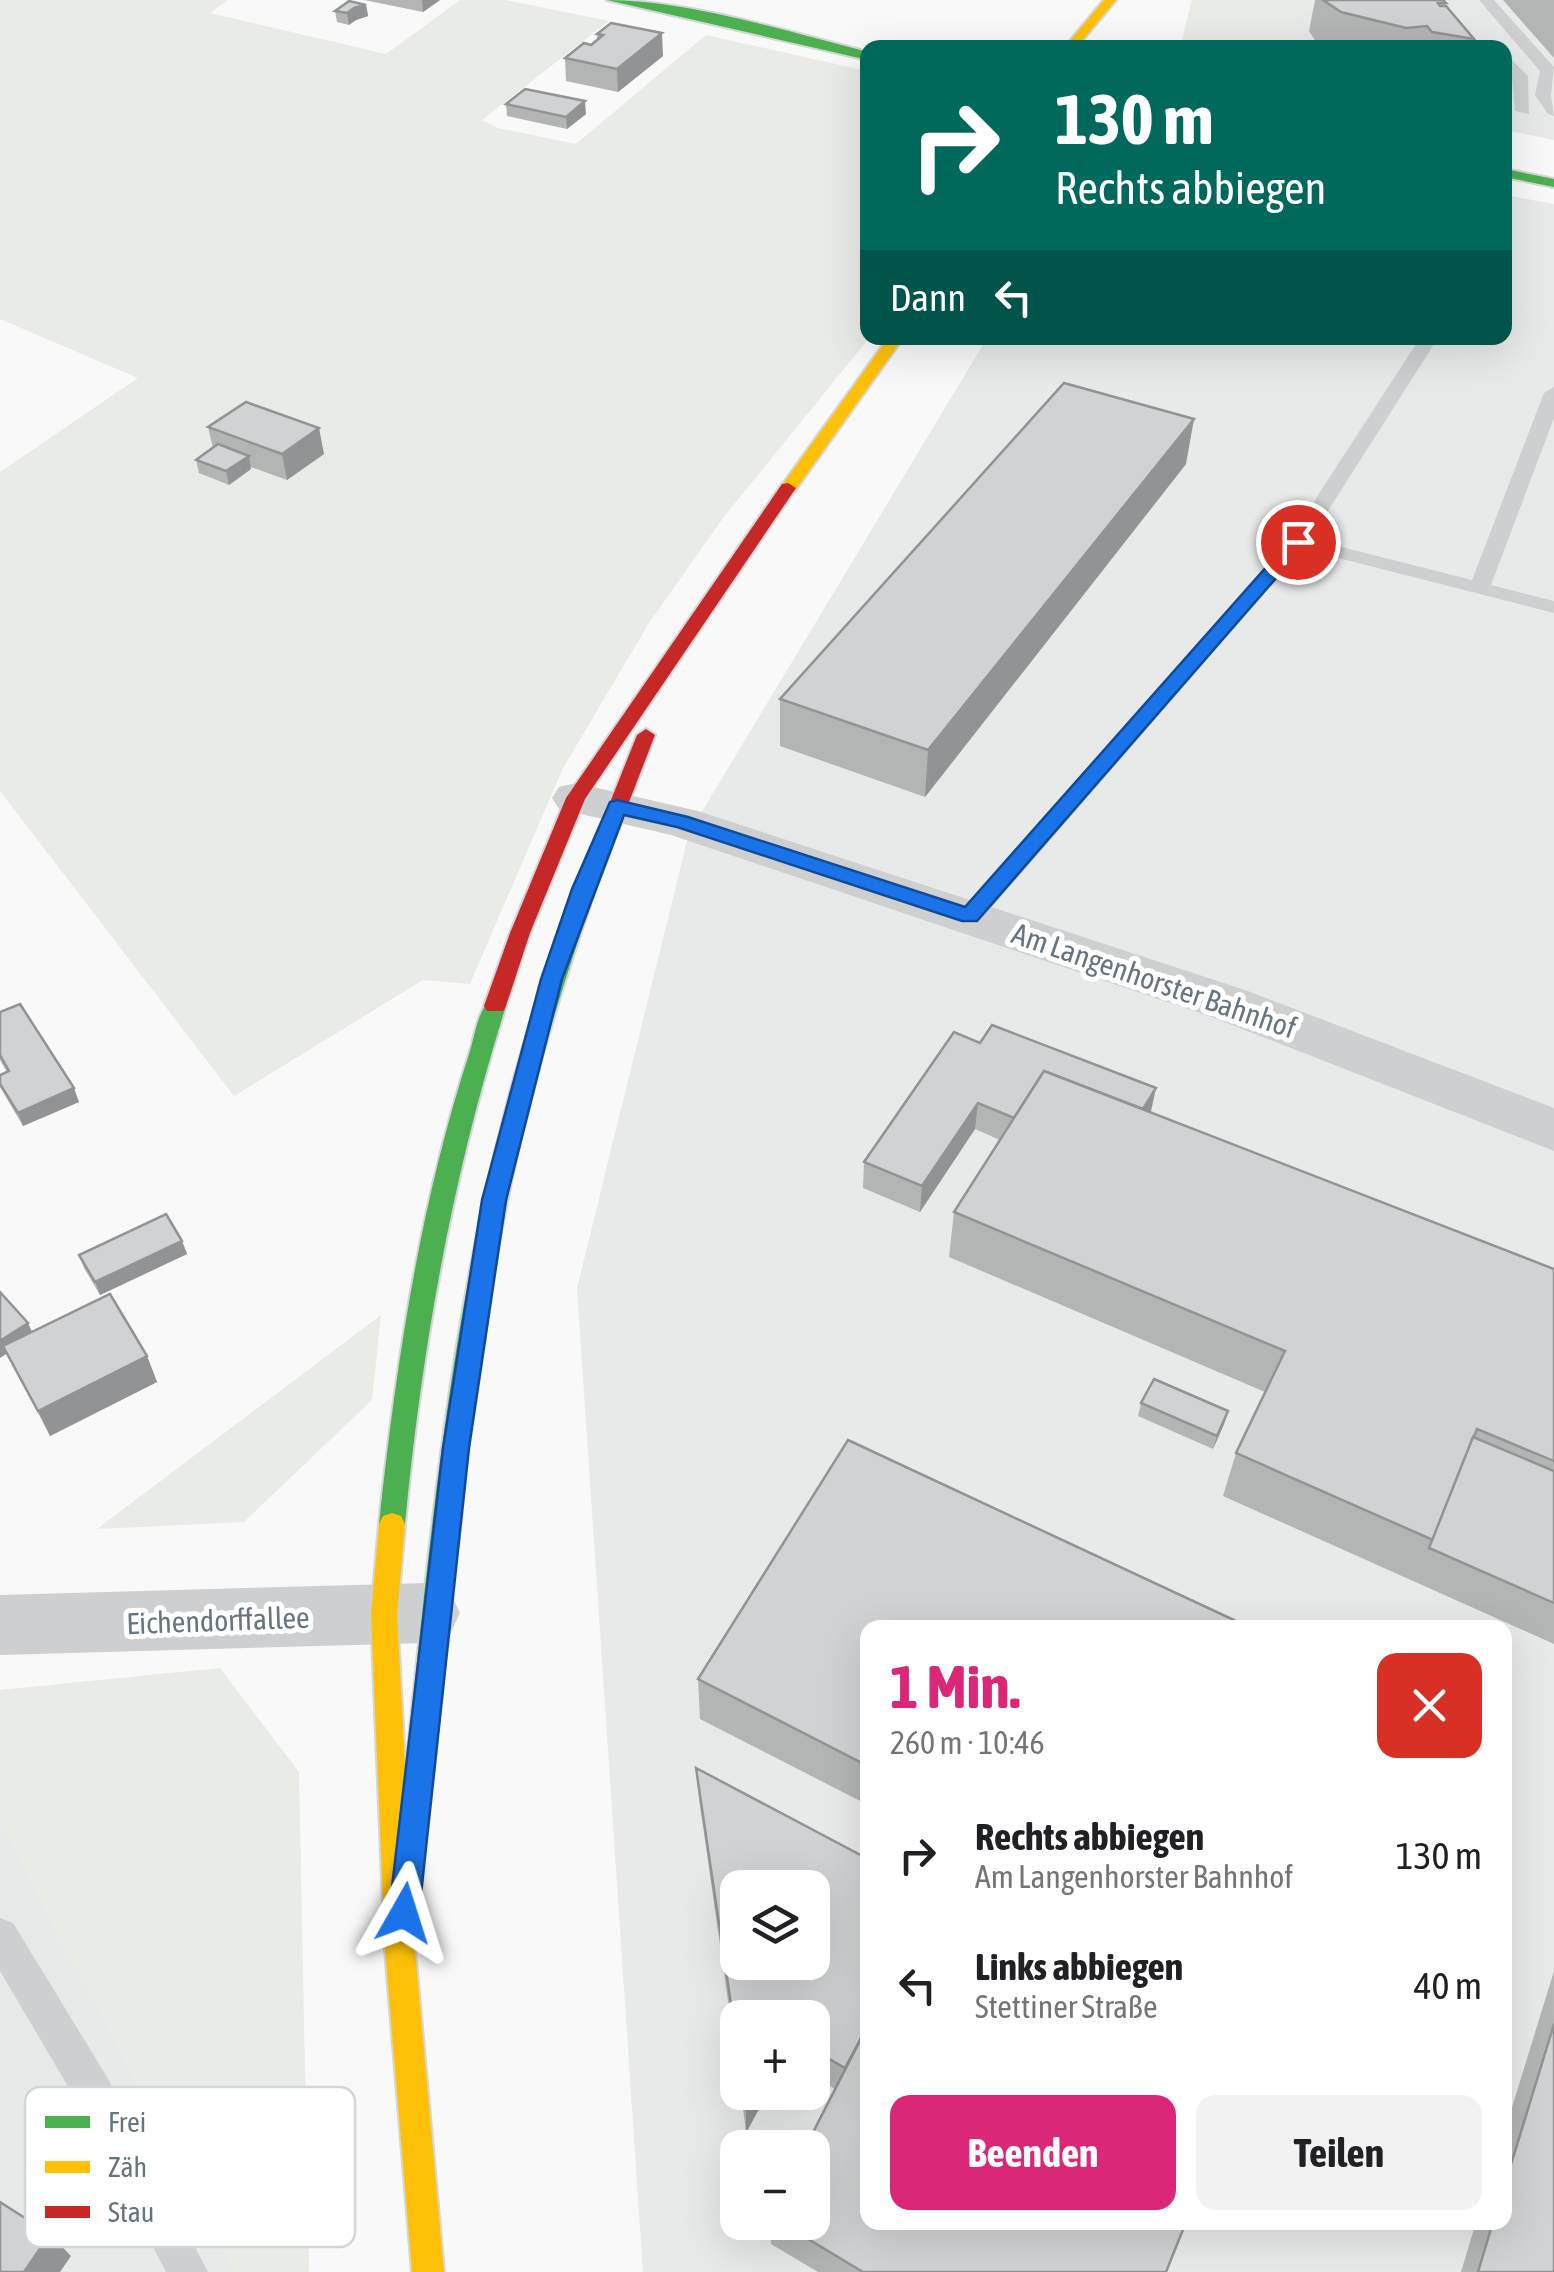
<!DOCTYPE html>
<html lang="de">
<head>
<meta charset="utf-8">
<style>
	:root { --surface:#fff; --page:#f2f2f2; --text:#202124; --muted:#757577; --accent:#db2777 }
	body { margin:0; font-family:"Asap Condensed",sans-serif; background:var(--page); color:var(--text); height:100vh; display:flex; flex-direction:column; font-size:38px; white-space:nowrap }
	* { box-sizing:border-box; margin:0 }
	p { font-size:32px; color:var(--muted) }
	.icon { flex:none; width:55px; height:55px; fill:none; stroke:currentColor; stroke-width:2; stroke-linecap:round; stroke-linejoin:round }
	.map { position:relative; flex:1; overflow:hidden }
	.side { position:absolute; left:860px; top:1620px; width:652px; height:610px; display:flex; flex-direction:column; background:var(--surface); border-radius:20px; box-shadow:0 10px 40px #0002 }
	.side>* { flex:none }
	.top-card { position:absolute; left:860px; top:40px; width:652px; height:305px; border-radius:20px; box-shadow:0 10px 40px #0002; background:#00695c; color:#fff; overflow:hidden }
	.buttons { position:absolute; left:720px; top:1870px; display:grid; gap:20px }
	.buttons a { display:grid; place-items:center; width:110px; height:110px; border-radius:20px; background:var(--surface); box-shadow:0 10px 40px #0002; font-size:50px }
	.pin { position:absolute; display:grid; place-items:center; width:85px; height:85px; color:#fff; margin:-42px; border:5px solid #fff; border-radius:50%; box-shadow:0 2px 10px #0007 }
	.me { position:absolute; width:110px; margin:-55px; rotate:6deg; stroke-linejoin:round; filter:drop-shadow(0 0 8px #0008) }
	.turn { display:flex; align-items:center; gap:35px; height:210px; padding:0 30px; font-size:45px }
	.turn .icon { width:130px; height:130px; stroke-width:2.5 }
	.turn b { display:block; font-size:70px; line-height:85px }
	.then { display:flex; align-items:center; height:95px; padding:0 30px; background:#0003; gap:20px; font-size:38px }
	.round { display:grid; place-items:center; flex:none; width:105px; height:105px; border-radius:20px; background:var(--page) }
	.summary { display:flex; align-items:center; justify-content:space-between; height:170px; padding:0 30px }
	h1 { font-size:60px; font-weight:700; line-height:75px; color:var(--accent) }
	.action { display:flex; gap:20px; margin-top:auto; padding:20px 30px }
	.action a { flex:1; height:115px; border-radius:20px; background:var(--accent); color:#fff; font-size:40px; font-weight:700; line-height:115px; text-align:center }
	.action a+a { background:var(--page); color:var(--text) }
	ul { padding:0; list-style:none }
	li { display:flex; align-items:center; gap:30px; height:130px; padding:0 30px }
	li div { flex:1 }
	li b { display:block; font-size:38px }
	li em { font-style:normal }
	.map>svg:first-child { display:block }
	.built { fill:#e8e9e9; fill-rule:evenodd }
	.green { fill:#e8ebe6 }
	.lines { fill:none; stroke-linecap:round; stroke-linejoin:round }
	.fast-casing { stroke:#d5d6d7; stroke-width:4 }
	.slow-casing { stroke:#d5d6d7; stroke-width:4 }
	.jam-casing { stroke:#d5d6d7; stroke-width:4 }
	.lane { fill:#cecfd0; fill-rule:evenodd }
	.street { fill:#cecfd0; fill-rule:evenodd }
	.fast { fill:#4caf50; fill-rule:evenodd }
	.slow { fill:#ffc107; fill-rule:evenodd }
	.jam { fill:#c62828; fill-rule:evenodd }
	.wall { fill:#b3b5b5 }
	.shaded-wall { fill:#929394 }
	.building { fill:#d0d2d3; stroke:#929394; stroke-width:2.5; fill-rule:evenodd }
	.route { fill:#1a73e8; stroke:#114b97; stroke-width:2.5 }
	.labels { text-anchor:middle; stroke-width:10; stroke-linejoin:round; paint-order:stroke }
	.street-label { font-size:30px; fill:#657683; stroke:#fff }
	.key { fill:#fff; stroke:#d1d6da; stroke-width:2.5 }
	.key-label { font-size:28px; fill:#657683 }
</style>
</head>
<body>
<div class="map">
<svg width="1554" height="2272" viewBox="0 0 1554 2272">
	<rect width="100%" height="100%" fill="#f9f9f9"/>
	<g class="built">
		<path d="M 1289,0 L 1554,0 L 1554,140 L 1505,130 L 1505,48 L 1310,47 L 1298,36 Z"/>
		<path d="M 1505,195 L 1554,204 L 1554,2272 L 643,2272 L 577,1288 L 689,833 L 987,338 L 1505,338 ZM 868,1628 L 1505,1628 L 1505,2222 L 868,2222 ZM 738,1888 L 812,1888 L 812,1962 L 738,1962 ZM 738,2018 L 812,2018 L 812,2092 L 738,2092 ZM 738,2148 L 812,2148 L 812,2222 L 738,2222 Z"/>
		<path d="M 0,1820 L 237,2272 L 0,2272 Z"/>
	</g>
	<g class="green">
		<path d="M 0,0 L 228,0 L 210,13 L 386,54 L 460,0 L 506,0 L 609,21 L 482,120 L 498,128 L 576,144 L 706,35 L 867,71 L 869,338 L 723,518 L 649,623 L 563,768 L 470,984 L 423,980 L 234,1096 L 0,791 L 0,472 L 138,378 L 0,319 Z"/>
		<path d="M 1192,0 L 1346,0 L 1306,13 L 1297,24 L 1298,36 L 1310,47 L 1180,47 Z"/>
		<path d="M 381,1315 L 372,1400 L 244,1522 L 97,1529 Z"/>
		<path d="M 220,1668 L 299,1772 L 309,2272 L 237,2272 L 0,1820 L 0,1690 Z"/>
	</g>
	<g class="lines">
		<g class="fast-casing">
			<g id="fast">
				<path d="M 607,0 C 686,0 790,32 868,52 L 868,60 Z"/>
				<path d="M 1505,169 L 1554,179 L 1554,187 L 1505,177 Z"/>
				<path d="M 585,883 L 595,890 C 571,962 547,1034 528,1108 C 474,1327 455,1554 433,1778 L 429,1788 L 419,1792 L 409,1788 L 405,1778 C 428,1554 449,1327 506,1108 C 525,1034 550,962 575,890 Z"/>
				<path d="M 495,998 L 506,1006 C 452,1176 422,1347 405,1524 L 401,1532 L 392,1535 L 383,1532 L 379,1524 C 396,1364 420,1204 470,1051 C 475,1035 479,1003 495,998 Z"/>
			</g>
		</g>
		<g class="slow-casing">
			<g id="slow">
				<path d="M 1104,0 L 1116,0 L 1076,48 L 1064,48 Z"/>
				<path d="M 888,338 L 903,338 L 794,492 L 782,492 L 780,488 Z"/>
				<path d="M 392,1513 L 401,1516 L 405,1524 L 397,1615 L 415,1950 L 444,2272 L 412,2272 L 385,1950 L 371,1615 L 379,1524 L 383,1516 Z"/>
			</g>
		</g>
		<g class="jam-casing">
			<g id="jam">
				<path d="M 788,483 L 796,488 L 585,799 L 530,933 L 506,1006 L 503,1011 L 487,1011 L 484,1006 L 510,933 L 566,798 L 782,484 Z"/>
				<path d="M 646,729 L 655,735 L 595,890 L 592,895 L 578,895 L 575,890 L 637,735 Z"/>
			</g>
		</g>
		<g class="lane">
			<path d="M 1479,0 L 1494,0 L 1554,67 L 1551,95 L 1554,116 L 1548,114 L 1535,95 L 1540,71 Z"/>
			<path d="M 1505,53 L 1528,76 L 1529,114 L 1515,111 L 1512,77 L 1505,68 Z"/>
			<path d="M 1420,338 L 1438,338 L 1310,539 L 1472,580 L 1544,393 L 1554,387 L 1554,418 L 1491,585 L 1554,601 L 1554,613 L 1303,549 L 979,922 L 961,922 L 957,916 L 961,910 L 1290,538 Z"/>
			<path d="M 0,1918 L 13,1923 L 107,2077 L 208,2272 L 166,2272 L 79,2105 L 0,1971 Z"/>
		</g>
		<g class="street">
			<path d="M 576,783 L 698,811 L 1245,990 L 1554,1108 L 1554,1151 L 1209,1016 L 671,835 L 559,809 L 552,798 L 559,787 Z"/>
			<path d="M 427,1583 L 450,1592 L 460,1613 L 450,1634 L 427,1643 L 0,1655 L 0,1595 Z"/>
		</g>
		<use href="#fast" class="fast"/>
		<use href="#slow" class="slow"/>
		<use href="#jam" class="jam"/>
	</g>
	<g class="wall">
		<path d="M 364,0 L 440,0 L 423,12 Z"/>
		<path d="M 1315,0 L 1443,0 L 1446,3 L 1445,6 L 1474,39 L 1472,48 L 1325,48 L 1316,42 L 1309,31 Z"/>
		<path d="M 1503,0 L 1554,0 L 1554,58 Z"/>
		<path d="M 366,5 L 368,16 L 356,20 L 349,25 L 337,22 L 335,11 Z"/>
		<path d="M 597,34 L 663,56 L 618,92 L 566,81 L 565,58 L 591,45 L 597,40 Z"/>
		<path d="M 506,104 L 586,114 L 567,129 L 507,116 Z"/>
		<path d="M 208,427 L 324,454 L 287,480 L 251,467 L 251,469 L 229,485 L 199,473 L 196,460 L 213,448 Z"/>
		<path d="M 1186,464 L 925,797 L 780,746 L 780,699 Z"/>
		<path d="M 0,1012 L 79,1102 L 23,1126 L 0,1087 L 0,1075 L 7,1072 L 0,1060 Z"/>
		<path d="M 980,1043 L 1156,1088 L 1151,1112 L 1554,1269 L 1554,1644 L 1223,1496 L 1236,1453 L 1265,1392 L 949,1257 L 954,1212 L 1000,1140 L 975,1129 L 920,1212 L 863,1188 L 864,1162 Z"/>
		<path d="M 182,1241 L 187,1254 L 100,1295 L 84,1268 L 79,1255 Z"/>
		<path d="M 32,1332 L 147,1356 L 157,1382 L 50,1436 L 7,1353 Z"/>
		<path d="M 1141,1403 L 1228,1411 L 1224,1424 L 1213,1449 L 1138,1416 Z"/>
		<path d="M 868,1628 L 868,1805 L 700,1719 L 698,1679 Z"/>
		<path d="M 696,1768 L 1166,2272 L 818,2272 L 771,2244 L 770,2222 L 812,2222 L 835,2089 L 812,2075 L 812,2018 L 738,2018 L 738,2070 L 699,1799 Z"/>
		<path d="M 1554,1971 L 1554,2272 L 1461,2272 L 1476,2222 L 1505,2222 L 1505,2130 Z"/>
		<path d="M 741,2092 L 768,2092 L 746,2133 Z"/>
	</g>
	<g class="shaded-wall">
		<path d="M 422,0 L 440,0 L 423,12 Z"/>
		<path d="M 366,5 L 368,16 L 356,20 L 349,25 L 347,13 L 354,8 Z"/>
		<path d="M 662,33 L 663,56 L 618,92 L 617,69 Z"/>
		<path d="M 585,101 L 586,114 L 567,129 L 566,117 Z"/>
		<path d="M 1194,419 L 1186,464 L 925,797 L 928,750 Z"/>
		<path d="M 319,428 L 324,454 L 287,480 L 282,454 Z"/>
		<path d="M 249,456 L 251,469 L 229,485 L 226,471 Z"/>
		<path d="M 74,1088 L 79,1102 L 23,1126 L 18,1113 Z"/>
		<path d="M 1156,1088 L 1150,1114 L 1133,1126 Z"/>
		<path d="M 978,1103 L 975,1129 L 920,1212 L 922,1186 Z"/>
		<path d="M 182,1241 L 187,1254 L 100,1295 L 95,1282 Z"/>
		<path d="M 28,1323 L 34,1336 L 0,1358 L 0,1341 Z"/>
		<path d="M 147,1356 L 157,1382 L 50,1436 L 38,1411 Z"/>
		<path d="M 1228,1411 L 1224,1424 L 1213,1449 L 1217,1436 Z"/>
		<path d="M 754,2092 L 768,2092 L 746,2133 L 746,2108 Z"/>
		<path d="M 50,2234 L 71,2256 L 60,2272 L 24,2272 Z"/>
	</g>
	<g class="building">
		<path d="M 1323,0 L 1443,0 L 1446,3 L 1438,3 L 1440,6 L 1446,6 L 1474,39 L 1432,32 L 1427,26 L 1406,28 L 1341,12 Z"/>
		<path d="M 349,1 L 366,5 L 354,8 L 347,13 L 335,11 Z"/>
		<path d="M 611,23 L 662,33 L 617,69 L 565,58 L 584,43 L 591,45 L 603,35 L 597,34 Z"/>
		<path d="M 525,89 L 585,101 L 566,117 L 506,104 Z"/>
		<path d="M 1064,383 L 1194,419 L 928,750 L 780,699 Z"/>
		<path d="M 246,402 L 319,428 L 282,454 L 208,427 Z"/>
		<path d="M 218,444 L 249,456 L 226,471 L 196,460 Z"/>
		<path d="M 20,1004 L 74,1088 L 18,1113 L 0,1084 L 0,1075 L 9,1071 L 0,1055 L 0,1012 Z"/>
		<path d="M 992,1025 L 1156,1088 L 1143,1109 L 1044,1071 L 1014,1118 L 978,1103 L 922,1186 L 864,1162 L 954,1032 L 980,1043 Z"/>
		<path d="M 1044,1071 L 1554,1269 L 1554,1461 L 1477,1429 L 1433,1540 L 1236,1453 L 1285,1351 L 954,1212 Z"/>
		<path d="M 166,1214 L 182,1241 L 95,1282 L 79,1255 Z"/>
		<path d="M 0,1292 L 28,1323 L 0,1341 Z"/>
		<path d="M 110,1294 L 147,1356 L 38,1411 L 3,1346 Z"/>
		<path d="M 1154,1379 L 1228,1411 L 1217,1436 L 1141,1403 Z"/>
		<path d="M 1473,1437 L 1554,1471 L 1554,1603 L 1429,1548 Z"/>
		<path d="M 848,1440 L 1251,1628 L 868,1628 L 868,1766 L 698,1679 Z"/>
		<path d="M 696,1768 L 868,1859 L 868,2025 L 845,2068 L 812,2049 L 812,2018 L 738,2018 L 738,2052 ZM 738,1888 L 812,1888 L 812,1962 L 738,1962 Z"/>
		<path d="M 1554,2024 L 1554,2272 L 1478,2272 L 1493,2222 L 1505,2222 L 1505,2184 Z"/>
		<path d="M 868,2025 L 868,2222 L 1186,2222 L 1166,2272 L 863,2272 L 780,2222 L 812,2222 L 812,2148 L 805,2148 Z"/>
		<path d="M 743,2092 L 754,2092 L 746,2108 Z"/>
		<path d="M 0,2202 L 50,2234 L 24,2272 L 0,2272 Z"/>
	</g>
	<path class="route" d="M 1298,537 L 1306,542 L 1304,546 L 977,921 L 962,921 L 677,827 L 624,815 L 562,979 L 506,1200 L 469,1448 L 419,1913 L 415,1923 L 404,1928 L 394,1923 L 389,1913 L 443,1448 L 482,1200 L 541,979 L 572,889 L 610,802 L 617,800 L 688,817 L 965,907 L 1292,538 Z"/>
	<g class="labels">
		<g class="street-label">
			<text transform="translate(1154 981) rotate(19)" y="10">Am Langenhorster Bahnhof</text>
			<text transform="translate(218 1621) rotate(-2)" y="10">Eichendorffallee</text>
		</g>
	</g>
	<rect x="25" y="2087" width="330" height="160" rx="15" class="key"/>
	<rect x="45" y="2116" width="45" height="12" fill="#4caf50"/>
	<rect x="45" y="2161" width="45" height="12" fill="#ffc107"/>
	<rect x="45" y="2206" width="45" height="12" fill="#c62828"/>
	<g class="key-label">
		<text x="108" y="2132">Frei</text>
		<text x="108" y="2177">Zäh</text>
		<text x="108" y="2222">Stau</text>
	</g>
</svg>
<div class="buttons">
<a><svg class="icon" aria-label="layers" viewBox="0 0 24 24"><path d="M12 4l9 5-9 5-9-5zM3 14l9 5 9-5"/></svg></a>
<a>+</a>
<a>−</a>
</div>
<div class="pin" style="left:1298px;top:542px;background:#d93025"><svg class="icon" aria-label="arrive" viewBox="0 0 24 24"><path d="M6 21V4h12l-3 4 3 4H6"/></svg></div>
<svg class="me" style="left:404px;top:1913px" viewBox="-20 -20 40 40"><path d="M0-17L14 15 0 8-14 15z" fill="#1a73e8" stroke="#fff" stroke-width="4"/></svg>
<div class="top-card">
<div class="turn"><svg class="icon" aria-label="right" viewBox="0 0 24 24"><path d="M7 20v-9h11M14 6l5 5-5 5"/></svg><div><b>130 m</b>Rechts abbiegen</div></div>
<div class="then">Dann<svg class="icon" aria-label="left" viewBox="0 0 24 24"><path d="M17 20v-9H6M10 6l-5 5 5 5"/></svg></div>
</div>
<section class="side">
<div class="summary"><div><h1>1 Min.</h1><p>260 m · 10:46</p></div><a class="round" style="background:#d93025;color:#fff"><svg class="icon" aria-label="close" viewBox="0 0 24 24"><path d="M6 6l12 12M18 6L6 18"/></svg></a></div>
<ul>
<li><svg class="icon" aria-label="right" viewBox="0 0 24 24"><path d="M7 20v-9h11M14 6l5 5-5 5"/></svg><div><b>Rechts abbiegen</b><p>Am Langenhorster Bahnhof</p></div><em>130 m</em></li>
<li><svg class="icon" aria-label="left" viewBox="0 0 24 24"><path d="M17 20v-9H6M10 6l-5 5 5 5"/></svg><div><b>Links abbiegen</b><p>Stettiner Straße</p></div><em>40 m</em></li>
</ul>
<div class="action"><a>Beenden</a><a>Teilen</a></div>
</section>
</div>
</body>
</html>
